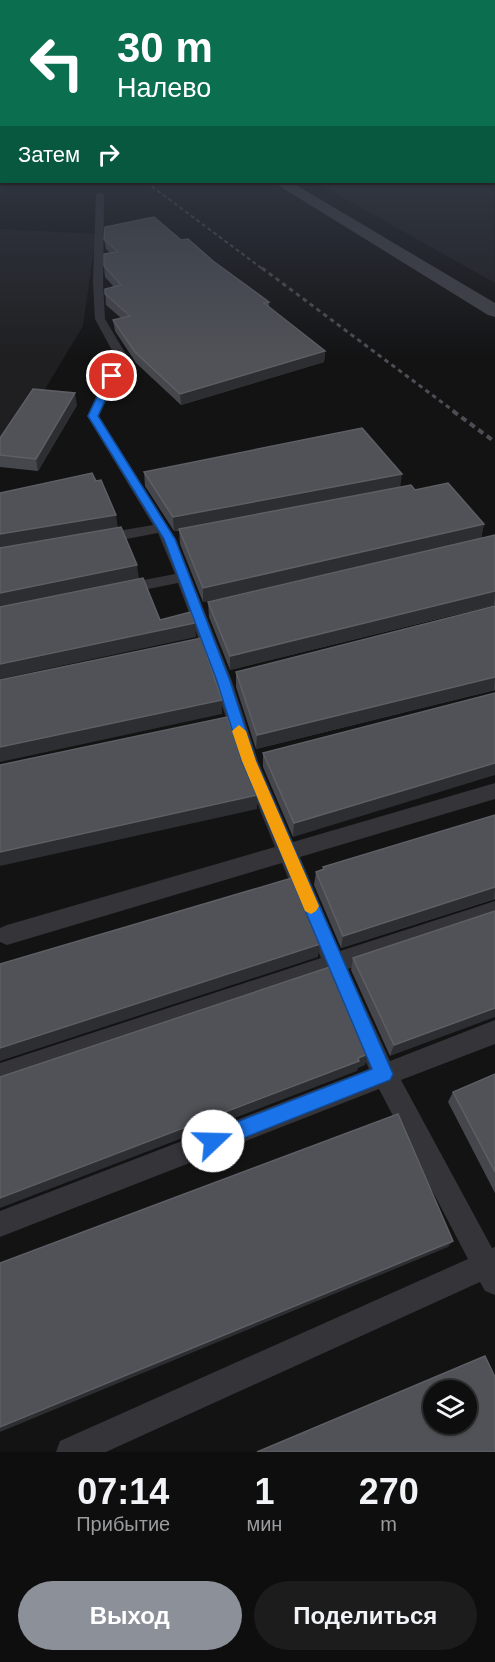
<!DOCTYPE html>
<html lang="ru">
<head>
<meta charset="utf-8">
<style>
	:root { --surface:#0e0e0f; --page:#1c1c1d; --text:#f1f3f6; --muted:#9b9c9e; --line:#2e2e2f; --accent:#8c9099 }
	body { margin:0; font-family:Helvetica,sans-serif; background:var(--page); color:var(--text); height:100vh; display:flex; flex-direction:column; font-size:22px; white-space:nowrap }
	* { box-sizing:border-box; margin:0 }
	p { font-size:20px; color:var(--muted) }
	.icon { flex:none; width:33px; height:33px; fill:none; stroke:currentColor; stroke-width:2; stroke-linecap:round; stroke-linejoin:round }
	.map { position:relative; height:1452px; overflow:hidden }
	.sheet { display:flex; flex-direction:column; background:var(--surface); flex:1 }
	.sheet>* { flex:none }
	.top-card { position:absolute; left:0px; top:0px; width:495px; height:183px; box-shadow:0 2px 4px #0004,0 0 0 2px var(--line); background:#0b6e4f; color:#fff; overflow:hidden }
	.fabs { position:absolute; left:423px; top:1380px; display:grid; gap:12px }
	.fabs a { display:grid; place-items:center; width:54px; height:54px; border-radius:50%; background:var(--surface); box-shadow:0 2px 4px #0004,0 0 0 2px var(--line); font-size:30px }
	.pin { position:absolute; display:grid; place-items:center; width:51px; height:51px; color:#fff; margin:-26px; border:3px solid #fff; border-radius:50%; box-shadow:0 2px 6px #0007 }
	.me { position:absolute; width:66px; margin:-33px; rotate:69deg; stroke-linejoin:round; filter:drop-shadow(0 0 4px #0008) }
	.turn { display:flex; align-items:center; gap:21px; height:126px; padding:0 18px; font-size:27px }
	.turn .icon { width:78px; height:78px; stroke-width:2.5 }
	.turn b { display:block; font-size:42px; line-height:51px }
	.then { display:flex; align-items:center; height:57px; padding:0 18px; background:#0003; gap:12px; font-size:22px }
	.eta { display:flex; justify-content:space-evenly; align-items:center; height:102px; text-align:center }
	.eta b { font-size:36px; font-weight:700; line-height:42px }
	.primary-button { display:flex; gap:12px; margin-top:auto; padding:12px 18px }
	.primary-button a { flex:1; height:69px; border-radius:36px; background:var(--accent); color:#fff; font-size:24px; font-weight:700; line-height:69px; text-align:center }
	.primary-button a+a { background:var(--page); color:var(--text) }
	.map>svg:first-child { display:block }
	.built { fill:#1f1f21 }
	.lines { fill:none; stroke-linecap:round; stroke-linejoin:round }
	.lane { fill:#343439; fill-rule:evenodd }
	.secondary { fill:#424349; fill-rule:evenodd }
	.rail-far2 { stroke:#4d4e54; stroke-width:2; stroke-dasharray:4 3; stroke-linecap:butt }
	.rail-far1 { stroke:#4d4e54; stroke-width:3; stroke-dasharray:4.5 4; stroke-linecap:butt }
	.rail { stroke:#4d4e54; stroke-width:4; stroke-dasharray:6 4.5; stroke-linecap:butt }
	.wall { fill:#46474c }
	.shaded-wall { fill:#2d2e31 }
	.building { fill:#505257; stroke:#5e5f65; stroke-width:1.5; fill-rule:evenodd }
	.route { fill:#1a73e8; stroke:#114b97; stroke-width:1.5 }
	.slow { fill:#f59e0b }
</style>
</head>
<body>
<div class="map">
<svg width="495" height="1452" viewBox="0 0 495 1452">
	<rect width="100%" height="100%" fill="#131314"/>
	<g class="built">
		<path d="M 494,155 L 495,283 L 315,182 L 494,182 Z"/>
		<path d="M 0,229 L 96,234 L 83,326 L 0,464 Z"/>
	</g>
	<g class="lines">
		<path class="lane" d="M 100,192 L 104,195 L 103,282 L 105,319 L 127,356 L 99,416 L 176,539 L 232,681 L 258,761 L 293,842 L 495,783 L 495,799 L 300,857 L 340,951 L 495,901 L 495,919 L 348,969 L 390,1061 L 495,1020 L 495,1044 L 401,1080 L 492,1248 L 495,1247 L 495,1295 L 485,1291 L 480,1282 L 106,1452 L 56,1452 L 60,1441 L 468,1259 L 379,1089 L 0,1237 L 0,1211 L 369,1069 L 329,976 L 0,1087 L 0,1063 L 321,958 L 282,863 L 7,945 L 0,942 L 0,928 L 7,925 L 275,847 L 240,761 L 214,681 L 178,583 L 123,594 L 115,589 L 123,584 L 175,574 L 158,533 L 100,544 L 93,539 L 100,534 L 153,525 L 87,416 L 115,356 L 95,319 L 93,282 L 96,195 Z"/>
		<path class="secondary" d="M 273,182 L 291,182 L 495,303 L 495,317 L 488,315 Z"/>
		<path class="rail-far2" d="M 146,182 L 264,270"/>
		<path class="rail-far1" d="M 262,268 L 455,412"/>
		<path class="rail" d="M 453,411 L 495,442"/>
	</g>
	<g class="wall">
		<rect x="494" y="155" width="1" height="15"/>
		<path d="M 104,239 L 181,240 L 213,261 L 269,302 L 269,307 L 325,351 L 324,362 L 181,405 L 136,363 L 115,331 L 113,320 L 121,318 L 106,305 L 105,289 L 114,287 L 105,277 L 104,266 L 110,253 L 106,249 Z"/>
		<path d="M 77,405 L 38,471 L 0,467 L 0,438 Z"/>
		<path d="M 144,472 L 400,487 L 415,490 L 484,524 L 481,538 L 203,602 L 180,544 L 179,531 L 174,531 L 145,486 Z"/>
		<path d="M 495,535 L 495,605 L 230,670 L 209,617 L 208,602 Z"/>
		<path d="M 495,606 L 495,690 L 256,749 L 236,687 L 236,672 Z"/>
		<path d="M 495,693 L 293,837 L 263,767 L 263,753 Z"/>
		<path d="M 495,815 L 495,899 L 341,948 L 314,885 L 316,872 L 323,870 L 323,867 Z"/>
		<path d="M 495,911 L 390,1056 L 351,970 L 353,958 Z"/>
		<path d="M 495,1074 L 495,1193 L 448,1102 L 453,1092 Z"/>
	</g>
	<g class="shaded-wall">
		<path d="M 325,351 L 324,362 L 181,405 L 180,394 Z"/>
		<path d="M 75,393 L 77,405 L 38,471 L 36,459 Z"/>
		<path d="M 402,474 L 400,489 L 174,531 L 173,517 Z"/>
		<path d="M 116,515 L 118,529 L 0,549 L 0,534 Z"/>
		<path d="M 484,524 L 481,538 L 203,602 L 203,588 Z"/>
		<path d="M 137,565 L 139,579 L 0,608 L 0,593 Z"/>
		<path d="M 495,591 L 494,605 L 230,670 L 230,656 Z"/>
		<path d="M 195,623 L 196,637 L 0,679 L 0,664 Z"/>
		<path d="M 495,677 L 494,690 L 256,749 L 257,735 Z"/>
		<path d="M 222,700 L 222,714 L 0,762 L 0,747 Z"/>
		<path d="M 495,763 L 495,775 L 293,837 L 294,823 Z"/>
		<path d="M 257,795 L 257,809 L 0,866 L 0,852 Z"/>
		<path d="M 495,887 L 494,899 L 341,948 L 343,936 Z"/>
		<path d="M 320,944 L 318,957 L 0,1061 L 0,1048 Z"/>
		<path d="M 495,1008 L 495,1017 L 390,1056 L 394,1045 Z"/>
		<path d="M 368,1054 L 365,1065 L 358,1068 L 357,1071 L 0,1208 L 0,1198 Z"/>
		<path d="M 453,1241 L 448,1247 L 0,1432 L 0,1427 Z"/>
	</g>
	<g class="building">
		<path d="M 154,217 L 181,240 L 188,239 L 213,261 L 269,302 L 264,303 L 325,351 L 180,394 L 135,352 L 113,320 L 130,316 L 105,294 L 105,289 L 121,285 L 104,266 L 104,254 L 118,252 L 104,239 L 105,227 Z"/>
		<path d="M 33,389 L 75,393 L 36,459 L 0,455 L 0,438 Z"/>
		<path d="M 362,428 L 402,474 L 173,517 L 144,472 Z"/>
		<path d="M 92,473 L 96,481 L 101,480 L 116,515 L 0,534 L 0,493 Z"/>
		<path d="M 448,483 L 484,524 L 203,588 L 179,529 L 411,485 L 415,490 Z"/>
		<path d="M 121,527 L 137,565 L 0,593 L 0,548 Z"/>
		<path d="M 495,535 L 495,591 L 230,656 L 208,602 Z"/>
		<path d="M 143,578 L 160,620 L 191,612 L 195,623 L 0,664 L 0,607 Z"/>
		<path d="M 495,606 L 495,677 L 257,735 L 236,672 Z"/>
		<path d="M 201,638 L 222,700 L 0,747 L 0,680 Z"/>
		<path d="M 495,693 L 495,763 L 294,823 L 263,753 Z"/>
		<path d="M 227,717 L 257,795 L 0,852 L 0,765 Z"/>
		<path d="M 495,815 L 495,887 L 343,936 L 316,872 L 324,869 L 323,867 Z"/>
		<path d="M 292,878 L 320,944 L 0,1048 L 0,964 Z"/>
		<path d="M 495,911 L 495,1008 L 394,1045 L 353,958 Z"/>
		<path d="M 330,967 L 368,1054 L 358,1058 L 359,1061 L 0,1198 L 0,1077 Z"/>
		<path d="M 495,1074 L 495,1172 L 453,1092 Z"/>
		<path d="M 398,1114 L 453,1241 L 0,1427 L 0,1263 Z"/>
		<path d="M 485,1356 L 495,1377 L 495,1452 L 257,1452 ZM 434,1390 L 466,1390 L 466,1424 L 434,1424 Z"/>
	</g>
	<linearGradient id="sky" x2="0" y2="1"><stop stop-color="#0a0a0b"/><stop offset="0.43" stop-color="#333945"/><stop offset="1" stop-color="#333945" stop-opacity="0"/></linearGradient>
	<rect width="495" height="359" fill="url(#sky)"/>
	<path class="route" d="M 112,373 L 116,376 L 98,416 L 175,539 L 230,681 L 256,761 L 393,1074 L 390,1080 L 213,1150 L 206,1148 L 204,1141 L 206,1134 L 372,1069 L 242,761 L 217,681 L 164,539 L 88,416 L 107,376 Z"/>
	<path class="slow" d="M 239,725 L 246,731 L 256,761 L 319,906 L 316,911 L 311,914 L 305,911 L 242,761 L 232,731 Z"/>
</svg>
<div class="fabs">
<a><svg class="icon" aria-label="layers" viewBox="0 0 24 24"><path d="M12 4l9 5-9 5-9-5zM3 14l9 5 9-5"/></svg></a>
</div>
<div class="pin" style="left:112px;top:376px;background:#d93025"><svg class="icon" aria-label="arrive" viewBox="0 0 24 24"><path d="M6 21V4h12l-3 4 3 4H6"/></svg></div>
<svg class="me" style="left:213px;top:1141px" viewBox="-20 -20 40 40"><circle r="19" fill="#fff"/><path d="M0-13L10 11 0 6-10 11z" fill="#1a73e8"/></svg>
<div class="top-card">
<div class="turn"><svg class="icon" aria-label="left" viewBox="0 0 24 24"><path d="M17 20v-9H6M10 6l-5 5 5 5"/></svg><div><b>30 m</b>Налево</div></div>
<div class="then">Затем<svg class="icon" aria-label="right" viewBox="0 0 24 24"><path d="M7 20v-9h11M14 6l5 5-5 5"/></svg></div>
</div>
</div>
<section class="sheet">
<div class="eta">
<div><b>07:14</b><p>Прибытие</p></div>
<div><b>1</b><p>мин</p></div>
<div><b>270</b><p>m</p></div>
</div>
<div class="primary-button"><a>Выход</a><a>Поделиться</a></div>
</section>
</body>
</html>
